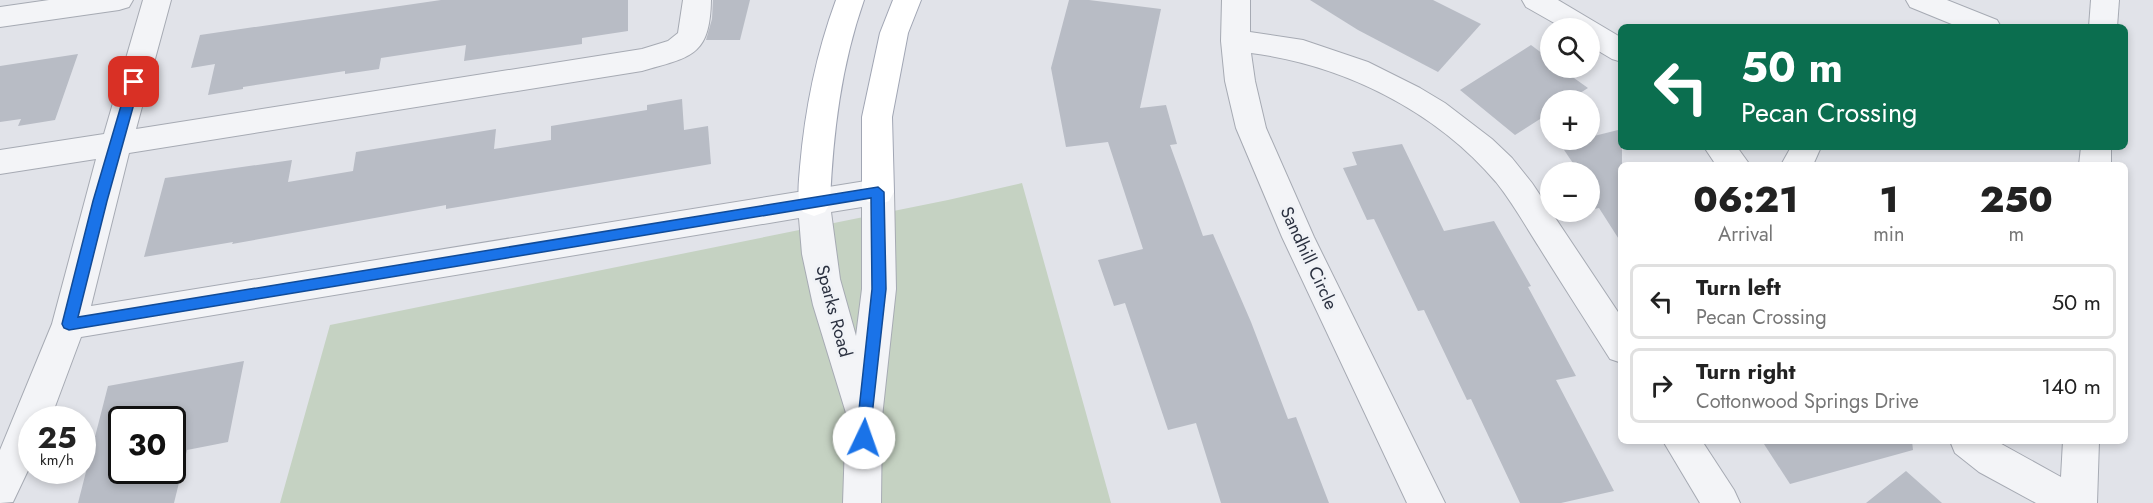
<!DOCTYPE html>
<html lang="en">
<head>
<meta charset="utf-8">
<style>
	:root { --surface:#fff; --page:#f2f2f2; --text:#222; --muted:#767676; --line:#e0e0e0 }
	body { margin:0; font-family:Jost,sans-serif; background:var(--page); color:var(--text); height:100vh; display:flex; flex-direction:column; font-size:22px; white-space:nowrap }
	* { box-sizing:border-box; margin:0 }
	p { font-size:20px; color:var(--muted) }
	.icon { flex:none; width:33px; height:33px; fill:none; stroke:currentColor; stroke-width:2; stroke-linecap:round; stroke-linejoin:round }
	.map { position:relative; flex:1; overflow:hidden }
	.drawer { position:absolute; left:1618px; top:162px; width:510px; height:282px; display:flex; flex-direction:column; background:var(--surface); border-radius:9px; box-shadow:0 3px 9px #0003 }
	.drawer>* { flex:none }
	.top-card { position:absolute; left:1618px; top:24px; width:510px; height:126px; border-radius:9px; box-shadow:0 3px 9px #0003; background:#0b6e4f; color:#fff; overflow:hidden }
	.buttons { position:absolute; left:1540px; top:18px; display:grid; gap:12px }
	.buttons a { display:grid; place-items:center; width:60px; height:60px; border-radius:50%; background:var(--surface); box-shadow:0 3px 9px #0003; font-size:30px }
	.speed { position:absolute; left:18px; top:406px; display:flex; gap:12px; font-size:30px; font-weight:700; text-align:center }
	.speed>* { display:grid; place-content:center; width:78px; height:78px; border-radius:50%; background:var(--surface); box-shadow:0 3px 9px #0003; line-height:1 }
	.speed small { font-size:15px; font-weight:400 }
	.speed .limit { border:3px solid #111; border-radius:9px; background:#fff; color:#111 }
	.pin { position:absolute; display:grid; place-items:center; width:51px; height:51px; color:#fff; margin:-26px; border-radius:12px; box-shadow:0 3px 9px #0006 }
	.me { position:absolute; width:66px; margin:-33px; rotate:3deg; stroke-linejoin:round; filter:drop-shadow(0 0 4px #0008) }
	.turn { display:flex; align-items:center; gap:21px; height:126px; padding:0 24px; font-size:27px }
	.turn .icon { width:78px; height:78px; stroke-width:2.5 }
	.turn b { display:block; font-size:42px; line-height:51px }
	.eta { display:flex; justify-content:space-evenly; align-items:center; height:102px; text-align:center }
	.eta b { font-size:36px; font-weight:800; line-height:42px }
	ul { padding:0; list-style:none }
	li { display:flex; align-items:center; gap:18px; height:75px; margin:0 12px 9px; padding:0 12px; border:3px solid var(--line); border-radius:9px }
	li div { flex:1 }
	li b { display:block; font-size:22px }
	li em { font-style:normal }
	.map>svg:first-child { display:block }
	.green { fill:#c5d2c2 }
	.building { fill:#b8bcc5; fill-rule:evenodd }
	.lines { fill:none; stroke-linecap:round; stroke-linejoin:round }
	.minor-casing { stroke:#a6aab3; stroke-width:2 }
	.major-casing { stroke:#a1a6b4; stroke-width:2 }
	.minor { fill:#f3f4f7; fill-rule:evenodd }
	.major { fill:#fff; fill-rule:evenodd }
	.route { fill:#1a73e8; stroke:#114b97; stroke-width:1.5 }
	.labels { text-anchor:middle; stroke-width:6; stroke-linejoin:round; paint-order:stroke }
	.street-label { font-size:18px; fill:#2a303f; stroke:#f0f2f6 }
</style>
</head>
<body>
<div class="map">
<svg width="2153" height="503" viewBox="0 0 2153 503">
	<rect width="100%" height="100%" fill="#e1e3e9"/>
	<path class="green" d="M 1022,183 L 1111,503 L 280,503 L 330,325 L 948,200 Z"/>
	<g class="building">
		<path d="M 441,0 L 628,0 L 628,31 L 582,38 L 582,44 L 464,61 L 466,45 L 381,58 L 379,69 L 345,74 L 345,71 L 243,87 L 243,89 L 208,95 L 215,64 L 191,68 L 200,35 Z"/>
		<path d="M 713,0 L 750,0 L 740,40 L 706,40 L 712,19 Z"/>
		<path d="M 1069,0 L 1089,0 L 1161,9 L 1140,108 L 1166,105 L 1177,144 L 1170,145 L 1203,236 L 1213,234 L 1251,322 L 1288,419 L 1296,417 L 1329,503 L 1221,503 L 1196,423 L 1168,430 L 1125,303 L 1114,306 L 1098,260 L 1143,249 L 1108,142 L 1066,147 L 1051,68 Z"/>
		<path d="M 1310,0 L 1433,0 L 1481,24 L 1438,72 L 1358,30 Z"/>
		<path d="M 1531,45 L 1551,60 L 1551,68 L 1560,68 L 1588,88 L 1569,100 L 1551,100 L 1551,112 L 1515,135 L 1460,90 Z"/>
		<path d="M 78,54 L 55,120 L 18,126 L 21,119 L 0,122 L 0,66 Z"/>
		<path d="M 682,99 L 684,130 L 708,126 L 711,164 L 446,209 L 446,205 L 232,244 L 233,242 L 144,257 L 165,178 L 292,160 L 288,182 L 353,171 L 356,152 L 496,129 L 494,149 L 551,140 L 551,126 L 647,110 L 647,105 Z"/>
		<path d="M 1622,129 L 1622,244 L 1599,208 L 1590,210 L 1590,172 L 1579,172 L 1560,144 L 1590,140 L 1590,137 Z"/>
		<path d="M 1402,144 L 1444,231 L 1494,221 L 1531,286 L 1528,287 L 1576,376 L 1556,380 L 1614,491 L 1561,503 L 1520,503 L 1471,399 L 1467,400 L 1424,310 L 1418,311 L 1374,219 L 1367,220 L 1343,168 L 1357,165 L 1352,152 Z"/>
		<path d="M 244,361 L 228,442 L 187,450 L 174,503 L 78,503 L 108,386 ZM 122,420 L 172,420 L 172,471 L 122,471 Z"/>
		<path d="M 1762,441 L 1912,441 L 1913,450 L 1790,484 Z"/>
		<path d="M 1906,471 L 1942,503 L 1866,503 Z"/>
	</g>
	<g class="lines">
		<g class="minor-casing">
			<g id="minor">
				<path d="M 49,0 L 133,0 L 129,7 L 119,10 L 0,27 L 0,7 Z"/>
				<path d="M 143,0 L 171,0 L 136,129 L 642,49 L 668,41 L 678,33 L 683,0 L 711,0 C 710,57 690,57 642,71 L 129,153 L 91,306 L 878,179 L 889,183 L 894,192 L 896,289 L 882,417 L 881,503 L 843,503 L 846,413 L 813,305 L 802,254 L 799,218 L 81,337 L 50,420 L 32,420 L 32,462 L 13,502 L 0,503 L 0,450 L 52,324 L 96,159 L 0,174 L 0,150 L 104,134 ZM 862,207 L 862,289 L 856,336 L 840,279 L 831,212 Z"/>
				<path d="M 1222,0 L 1250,0 L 1250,32 L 1303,40 L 1368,62 L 1420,88 L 1445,103 L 1492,139 L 1512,158 L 1532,183 L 1622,318 L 1622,363 L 1610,359 C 1586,321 1562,284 1539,247 C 1525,225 1512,202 1496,182 C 1435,110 1343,65 1251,53 L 1255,81 L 1266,128 L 1314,237 L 1445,503 L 1407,503 L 1282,237 L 1236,128 L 1225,81 L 1221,41 Z"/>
				<path d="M 1522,0 L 1558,0 L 1622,38 L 1622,62 L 1612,59 L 1590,46 L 1590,28 L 1563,28 L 1526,7 Z"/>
				<path d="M 1906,0 L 1947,0 L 1997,20 L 2001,27 L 1959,27 L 1910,7 Z"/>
				<path d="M 2091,0 L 2119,0 L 2117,27 L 2089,27 Z"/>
				<path d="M 1704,147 L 1737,147 L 1750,165 L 1716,165 Z"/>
				<path d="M 1791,147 L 1821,147 L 1813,165 L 1781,165 Z"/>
				<path d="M 2081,147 L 2111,147 L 2111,165 L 2079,165 Z"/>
				<path d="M 1663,441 L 1702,441 L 1734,490 L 1740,503 L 1700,503 Z"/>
				<path d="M 1950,441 L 1996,441 L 2061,477 L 2063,441 L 2099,441 L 2097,503 L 2036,503 L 1979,472 L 1955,453 Z"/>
			</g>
		</g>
		<g class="major-casing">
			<g id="major">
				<path d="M 836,0 L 864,0 C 841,66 833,133 830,203 L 825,212 L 814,216 L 803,212 C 796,198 799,182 800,167 C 805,109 816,54 836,0 Z"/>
				<path d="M 893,0 L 921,0 L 908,33 L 892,117 L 894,192 L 889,201 L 878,205 L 867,201 L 862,192 L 862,117 L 880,33 Z"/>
			</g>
		</g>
		<use href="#minor" class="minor"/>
		<use href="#major" class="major"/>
	</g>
	<path class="route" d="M 134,78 L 140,82 L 107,201 L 78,317 L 878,187 L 884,192 L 886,289 L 869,443 L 864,445 L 858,443 L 856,438 L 872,289 L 871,198 L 69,330 L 64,328 L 62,324 L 93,201 L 128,82 Z"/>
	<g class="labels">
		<g class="street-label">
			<text transform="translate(1309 258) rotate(65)" y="6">Sandhill Circle</text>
			<text transform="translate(834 311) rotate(75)" y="6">Sparks Road</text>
		</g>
	</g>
</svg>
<div class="buttons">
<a><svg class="icon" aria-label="search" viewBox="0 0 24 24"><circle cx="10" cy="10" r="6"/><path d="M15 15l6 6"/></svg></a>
<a>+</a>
<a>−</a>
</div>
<div class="speed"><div>25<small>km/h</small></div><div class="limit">30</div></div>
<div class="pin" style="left:134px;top:82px;background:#d93025"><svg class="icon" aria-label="arrive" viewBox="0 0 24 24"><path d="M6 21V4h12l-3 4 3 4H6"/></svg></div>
<svg class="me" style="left:864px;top:438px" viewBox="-20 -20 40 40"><circle r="19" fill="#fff"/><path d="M0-13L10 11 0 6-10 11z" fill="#1a73e8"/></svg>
<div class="top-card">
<div class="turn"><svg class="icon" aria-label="left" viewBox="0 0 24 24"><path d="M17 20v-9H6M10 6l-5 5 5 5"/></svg><div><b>50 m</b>Pecan Crossing</div></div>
</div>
<section class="drawer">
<div class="eta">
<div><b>06:21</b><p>Arrival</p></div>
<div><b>1</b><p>min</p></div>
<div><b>250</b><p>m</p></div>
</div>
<ul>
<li><svg class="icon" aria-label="left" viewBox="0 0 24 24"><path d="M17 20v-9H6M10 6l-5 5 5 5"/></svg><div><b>Turn left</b><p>Pecan Crossing</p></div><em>50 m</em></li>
<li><svg class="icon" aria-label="right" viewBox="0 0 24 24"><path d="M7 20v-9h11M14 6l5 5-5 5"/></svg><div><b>Turn right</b><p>Cottonwood Springs Drive</p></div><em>140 m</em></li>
</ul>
</section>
</div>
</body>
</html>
